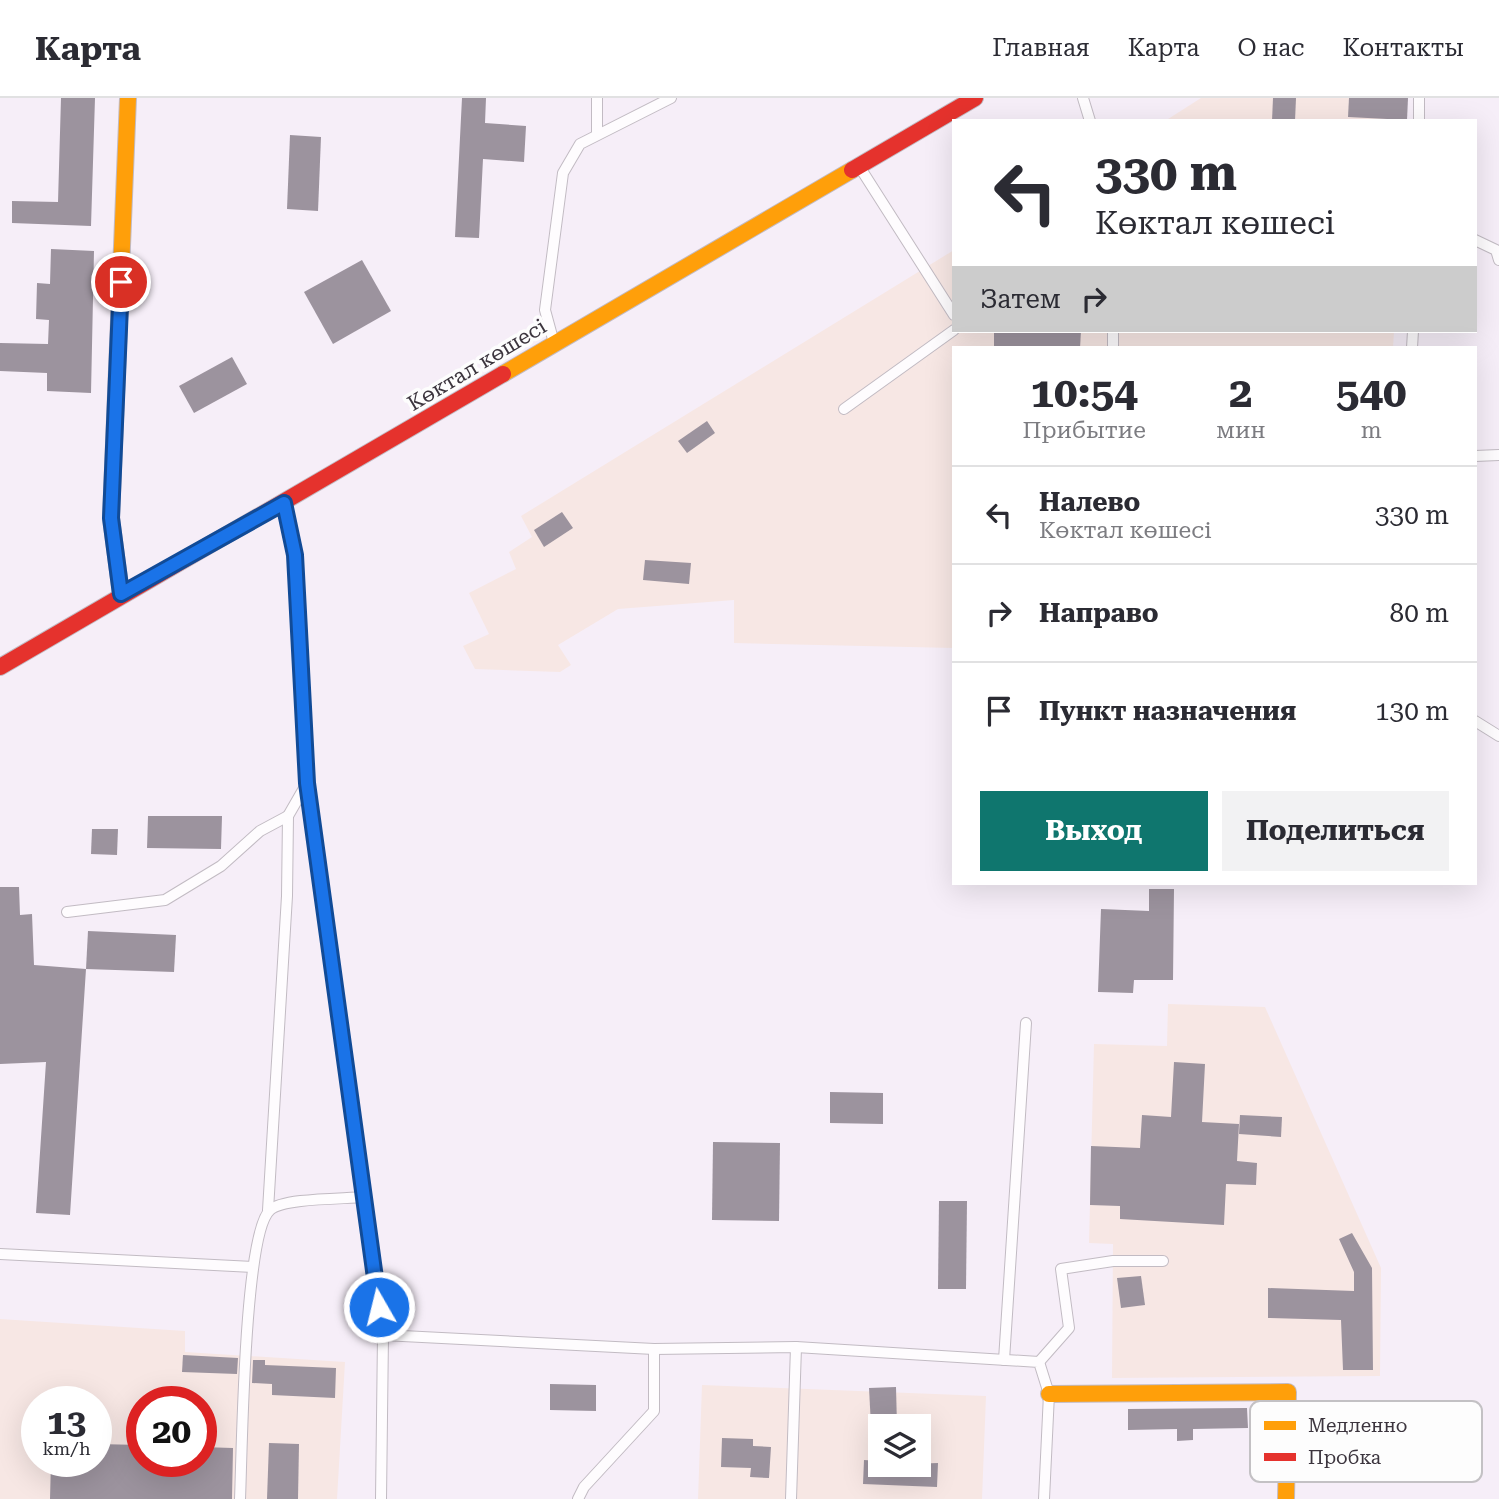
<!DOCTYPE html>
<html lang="ru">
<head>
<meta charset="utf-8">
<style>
	:root { --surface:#fff; --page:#f2f2f3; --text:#2b2b33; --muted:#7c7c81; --line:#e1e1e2; --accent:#0f766e }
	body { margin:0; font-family:"Roboto Serif",serif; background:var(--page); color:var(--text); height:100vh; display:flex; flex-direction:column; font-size:26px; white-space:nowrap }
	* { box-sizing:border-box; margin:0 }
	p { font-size:23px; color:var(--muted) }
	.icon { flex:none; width:38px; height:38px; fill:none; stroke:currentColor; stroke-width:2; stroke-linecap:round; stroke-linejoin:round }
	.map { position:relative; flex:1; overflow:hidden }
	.drawer { position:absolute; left:952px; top:248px; width:525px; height:539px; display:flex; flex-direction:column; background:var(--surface); border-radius:0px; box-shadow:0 7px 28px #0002 }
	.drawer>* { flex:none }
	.top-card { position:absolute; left:952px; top:21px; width:525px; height:214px; border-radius:0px; box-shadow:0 7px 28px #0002; background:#fff; color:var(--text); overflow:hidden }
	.buttons { position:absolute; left:868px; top:1316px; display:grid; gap:14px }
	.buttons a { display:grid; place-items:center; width:63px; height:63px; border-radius:0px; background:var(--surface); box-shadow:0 7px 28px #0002; font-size:35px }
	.speed { position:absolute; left:21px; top:1288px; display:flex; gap:14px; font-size:35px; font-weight:700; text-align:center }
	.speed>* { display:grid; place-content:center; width:91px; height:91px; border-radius:50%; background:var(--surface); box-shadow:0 7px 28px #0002; line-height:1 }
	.speed small { font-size:18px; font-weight:400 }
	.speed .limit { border:10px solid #d22; background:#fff; color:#111 }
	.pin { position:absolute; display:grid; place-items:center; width:60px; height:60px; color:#fff; margin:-30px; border:4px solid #fff; border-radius:50%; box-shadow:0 2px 7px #0007 }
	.me { position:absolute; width:77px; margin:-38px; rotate:352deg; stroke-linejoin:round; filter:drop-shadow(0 0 5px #0008) }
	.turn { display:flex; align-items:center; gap:24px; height:147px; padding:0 28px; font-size:32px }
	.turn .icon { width:91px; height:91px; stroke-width:2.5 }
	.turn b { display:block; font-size:49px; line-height:60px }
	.then { display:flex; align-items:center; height:66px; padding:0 28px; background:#0003; gap:14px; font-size:26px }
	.eta { display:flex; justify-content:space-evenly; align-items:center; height:119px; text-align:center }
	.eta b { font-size:42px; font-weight:700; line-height:49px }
	.primary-button { display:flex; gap:14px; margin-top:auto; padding:14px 28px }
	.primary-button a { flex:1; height:80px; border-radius:0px; background:var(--accent); color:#fff; font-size:28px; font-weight:700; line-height:80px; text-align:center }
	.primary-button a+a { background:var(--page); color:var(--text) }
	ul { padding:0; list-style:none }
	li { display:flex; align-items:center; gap:21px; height:98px; padding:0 28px; border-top:2px solid var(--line) }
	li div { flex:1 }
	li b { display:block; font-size:26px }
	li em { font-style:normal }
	header { display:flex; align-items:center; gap:42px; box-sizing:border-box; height:98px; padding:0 35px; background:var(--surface); border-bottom:2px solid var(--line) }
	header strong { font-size:33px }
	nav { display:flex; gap:38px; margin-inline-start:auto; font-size:24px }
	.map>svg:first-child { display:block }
	.industrial { fill:#f7e7e4; fill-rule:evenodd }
	.building { fill:#9c939e }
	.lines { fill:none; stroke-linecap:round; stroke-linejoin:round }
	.lane-casing { stroke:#c2bbc3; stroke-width:12 }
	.slow-casing { stroke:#c2bbc3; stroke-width:18 }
	.jam-casing { stroke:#c2bbc3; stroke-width:18 }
	.lane { stroke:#fefcfe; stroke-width:10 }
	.slow { stroke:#ff9f0a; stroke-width:16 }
	.jam { stroke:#e5322d; stroke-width:16 }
	.route-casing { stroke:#114b97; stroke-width:18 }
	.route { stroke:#1a73e8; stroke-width:12 }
	.labels { text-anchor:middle; stroke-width:7; stroke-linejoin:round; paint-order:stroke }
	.street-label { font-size:21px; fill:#3c353e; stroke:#fdfdfd }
	.key { fill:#fdfdfd; stroke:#c3c1c4; stroke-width:2 }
	.key-label { font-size:19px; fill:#3c353e }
</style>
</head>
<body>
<header>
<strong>Карта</strong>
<nav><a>Главная</a><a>Карта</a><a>О нас</a><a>Контакты</a></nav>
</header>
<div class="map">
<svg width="1499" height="1401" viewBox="0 0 1499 1401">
	<rect width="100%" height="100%" fill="#f6eef8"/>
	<g class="industrial">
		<path d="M 1201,0 L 1402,0 L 1401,23 L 1165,23 Z"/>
		<path d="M 954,152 L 954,233 L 1394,233 L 1393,250 L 954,250 L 954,550 L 734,545 L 734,502 L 618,511 L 558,547 L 571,567 L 560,574 L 475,571 L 463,548 L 489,536 L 469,495 L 516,471 L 509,454 L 532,439 L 521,418 Z"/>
		<path d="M 1168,906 L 1265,909 L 1381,1170 L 1380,1278 L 1112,1280 L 1113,1146 L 1089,1145 L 1094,946 L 1167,948 Z"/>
		<path d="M 0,1221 L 185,1233 L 185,1254 L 345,1264 L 337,1401 L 0,1401 ZM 37,1304 L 96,1304 L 96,1363 L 37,1363 ZM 142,1304 L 201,1304 L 201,1363 L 142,1363 Z"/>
		<path d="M 702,1287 L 986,1298 L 982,1401 L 698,1401 ZM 880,1328 L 919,1328 L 919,1367 L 880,1367 Z"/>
	</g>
	<g class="building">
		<path d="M 61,0 L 95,0 L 91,128 L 12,125 L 12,103 L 58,104 Z"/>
		<path d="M 462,0 L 486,0 L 485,25 L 526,28 L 524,64 L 483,61 L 479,140 L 455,139 Z"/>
		<path d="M 1273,0 L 1296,0 L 1295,23 L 1272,23 Z"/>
		<path d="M 1349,0 L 1408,0 L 1407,22 L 1348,19 Z"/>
		<path d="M 290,37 L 321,39 L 318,113 L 287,111 Z"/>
		<path d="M 51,151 L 94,153 L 91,295 L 47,293 L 47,275 L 0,273 L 0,245 L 48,246 L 49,222 L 36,221 L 37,185 L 50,186 Z"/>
		<path d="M 362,162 L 391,213 L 333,246 L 304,194 Z"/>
		<path d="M 994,233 L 1081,233 L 1080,250 L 994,250 Z"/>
		<path d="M 232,259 L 247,286 L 194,315 L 179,288 Z"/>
		<path d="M 707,323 L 715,335 L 687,355 L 678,343 Z"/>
		<path d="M 562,414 L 573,430 L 544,449 L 534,432 Z"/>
		<path d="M 645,462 L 691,465 L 689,486 L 643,482 Z"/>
		<path d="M 148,718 L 222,718 L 221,751 L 147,750 Z"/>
		<path d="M 92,731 L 118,731 L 117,757 L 91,756 Z"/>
		<path d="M 0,789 L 19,789 L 20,817 L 32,816 L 34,867 L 86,871 L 70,1117 L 36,1115 L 46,964 L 0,966 Z"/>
		<path d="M 1149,791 L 1174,791 L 1173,882 L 1134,882 L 1133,895 L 1098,894 L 1101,811 L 1149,813 Z"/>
		<path d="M 88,833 L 176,837 L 174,874 L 86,871 Z"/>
		<path d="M 1174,964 L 1205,966 L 1202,1024 L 1239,1026 L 1237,1063 L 1257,1065 L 1256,1087 L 1226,1086 L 1224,1127 L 1120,1121 L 1120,1108 L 1090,1107 L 1091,1048 L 1140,1050 L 1142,1017 L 1171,1019 Z"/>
		<path d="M 830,994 L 883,995 L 883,1026 L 830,1025 Z"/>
		<path d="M 1240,1017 L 1282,1019 L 1281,1039 L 1239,1036 Z"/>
		<path d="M 713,1044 L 780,1045 L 779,1123 L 712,1122 Z"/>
		<path d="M 939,1103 L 967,1103 L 966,1191 L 938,1191 Z"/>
		<path d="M 1352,1135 L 1372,1170 L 1373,1272 L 1343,1272 L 1341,1222 L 1268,1220 L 1268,1190 L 1354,1193 L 1354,1174 L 1339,1141 Z"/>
		<path d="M 1141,1178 L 1145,1207 L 1121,1210 L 1117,1180 Z"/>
		<path d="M 183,1257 L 238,1260 L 237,1276 L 182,1274 Z"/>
		<path d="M 253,1262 L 265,1262 L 265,1267 L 336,1270 L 335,1300 L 272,1297 L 272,1286 L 252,1285 Z"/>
		<path d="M 550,1286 L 596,1287 L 596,1313 L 550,1312 Z"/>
		<path d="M 896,1289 L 897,1328 L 871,1328 L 869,1290 Z"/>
		<path d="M 1247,1310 L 1248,1330 L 1193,1331 L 1193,1342 L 1177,1343 L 1177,1331 L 1128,1332 L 1128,1311 Z"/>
		<path d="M 722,1340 L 753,1341 L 753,1348 L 771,1349 L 769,1380 L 750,1379 L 751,1370 L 721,1369 Z"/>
		<path d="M 269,1345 L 299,1346 L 298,1401 L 267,1401 Z"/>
		<path d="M 96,1346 L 142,1347 L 142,1363 L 201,1363 L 201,1349 L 233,1350 L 232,1401 L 50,1401 L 51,1363 L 96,1363 Z"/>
		<path d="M 864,1362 L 880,1363 L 880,1367 L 938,1365 L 937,1389 L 863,1386 Z"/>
	</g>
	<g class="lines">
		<g class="lane-casing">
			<g id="lane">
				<path d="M 597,0 L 597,36"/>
				<path d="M 1083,0 L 1090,23"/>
				<path d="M 1419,23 L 1419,0"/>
				<path d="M 859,68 L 954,217"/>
				<path d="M 1475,142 L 1496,152 L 1499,162"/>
				<path d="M 554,245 L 545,212 L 563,75 L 580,46 L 671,0"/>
				<path d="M 1113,250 L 1113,233"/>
				<path d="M 1412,250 L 1413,233"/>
				<path d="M 844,311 L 954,232"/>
				<path d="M 1475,358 L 1499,357"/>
				<path d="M 284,405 L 295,457 L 307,685 L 383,1237 L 654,1251 L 796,1249 L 1039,1264 L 1049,1296 L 1044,1401"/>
				<path d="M 1475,623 L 1499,638"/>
				<path d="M 67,814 L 165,802 L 221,768 L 260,733 L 288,718"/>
				<path d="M 268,1112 L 287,798 L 288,718 L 307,685"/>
				<path d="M 0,1156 L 253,1169"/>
				<path d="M 1004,1262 L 1026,925"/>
				<path d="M 1039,1264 L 1069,1230 L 1061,1171 L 1113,1163 L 1163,1163"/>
				<path d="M 240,1401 C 242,1356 244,1135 270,1112 C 283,1100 343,1101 364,1099"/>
				<path d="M 381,1401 L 383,1237"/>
				<path d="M 578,1401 L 584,1389 L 654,1313 L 654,1251"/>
				<path d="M 791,1401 L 796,1249"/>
			</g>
		</g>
		<g class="slow-casing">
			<g id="slow">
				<path d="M 503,276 L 852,72"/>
				<path d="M 121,496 L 111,420 L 128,0"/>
				<path d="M 1049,1296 L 1288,1294 L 1286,1401"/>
			</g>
		</g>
		<g class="jam-casing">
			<g id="jam">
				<path d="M 852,72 L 975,0"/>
				<path d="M 0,569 L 503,276"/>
			</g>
		</g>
		<use href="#lane" class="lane"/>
		<use href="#slow" class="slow"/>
		<use href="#jam" class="jam"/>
	</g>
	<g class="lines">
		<g class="route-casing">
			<path id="route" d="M 121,184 L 111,420 L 121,496 L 284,405 L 295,457 L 307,685 L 379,1209"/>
		</g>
		<use href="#route" class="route"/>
	</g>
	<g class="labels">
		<g class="street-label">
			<text transform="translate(477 267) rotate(-31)" y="7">Көктал көшесі</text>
		</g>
	</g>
	<rect x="1250" y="1303" width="232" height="81" rx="10" class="key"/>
	<rect x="1264" y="1323" width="32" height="9" fill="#ff9f0a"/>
	<rect x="1264" y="1355" width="32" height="8" fill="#e5322d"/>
	<g class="key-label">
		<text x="1308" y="1334">Медленно</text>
		<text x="1308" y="1366">Пробка</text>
	</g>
</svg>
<div class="buttons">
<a><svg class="icon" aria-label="layers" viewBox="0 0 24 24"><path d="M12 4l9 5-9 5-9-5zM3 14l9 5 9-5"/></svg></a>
</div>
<div class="speed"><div>13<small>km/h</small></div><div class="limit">20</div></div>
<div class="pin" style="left:121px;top:184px;background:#d93025"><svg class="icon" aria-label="arrive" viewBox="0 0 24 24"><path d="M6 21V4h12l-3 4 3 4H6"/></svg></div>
<svg class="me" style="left:379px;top:1209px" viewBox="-20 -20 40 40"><circle r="17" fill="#1a73e8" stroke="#fff" stroke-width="3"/><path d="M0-11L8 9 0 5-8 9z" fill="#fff"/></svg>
<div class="top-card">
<div class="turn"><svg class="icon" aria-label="left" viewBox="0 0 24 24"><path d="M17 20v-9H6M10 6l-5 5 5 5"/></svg><div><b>330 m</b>Көктал көшесі</div></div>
<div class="then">Затем<svg class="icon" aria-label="right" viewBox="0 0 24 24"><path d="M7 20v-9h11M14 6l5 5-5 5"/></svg></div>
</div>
<section class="drawer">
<div class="eta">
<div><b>10:54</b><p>Прибытие</p></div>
<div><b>2</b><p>мин</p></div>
<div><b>540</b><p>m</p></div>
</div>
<ul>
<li><svg class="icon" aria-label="left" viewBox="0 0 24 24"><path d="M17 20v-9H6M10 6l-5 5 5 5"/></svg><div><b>Налево</b><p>Көктал көшесі</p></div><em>330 m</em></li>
<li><svg class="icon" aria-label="right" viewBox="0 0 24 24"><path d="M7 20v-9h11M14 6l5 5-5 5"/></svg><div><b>Направо</b></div><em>80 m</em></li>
<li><svg class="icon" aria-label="arrive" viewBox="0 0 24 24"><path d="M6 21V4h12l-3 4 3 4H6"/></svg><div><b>Пункт назначения</b></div><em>130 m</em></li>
</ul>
<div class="primary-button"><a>Выход</a><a>Поделиться</a></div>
</section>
</div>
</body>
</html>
